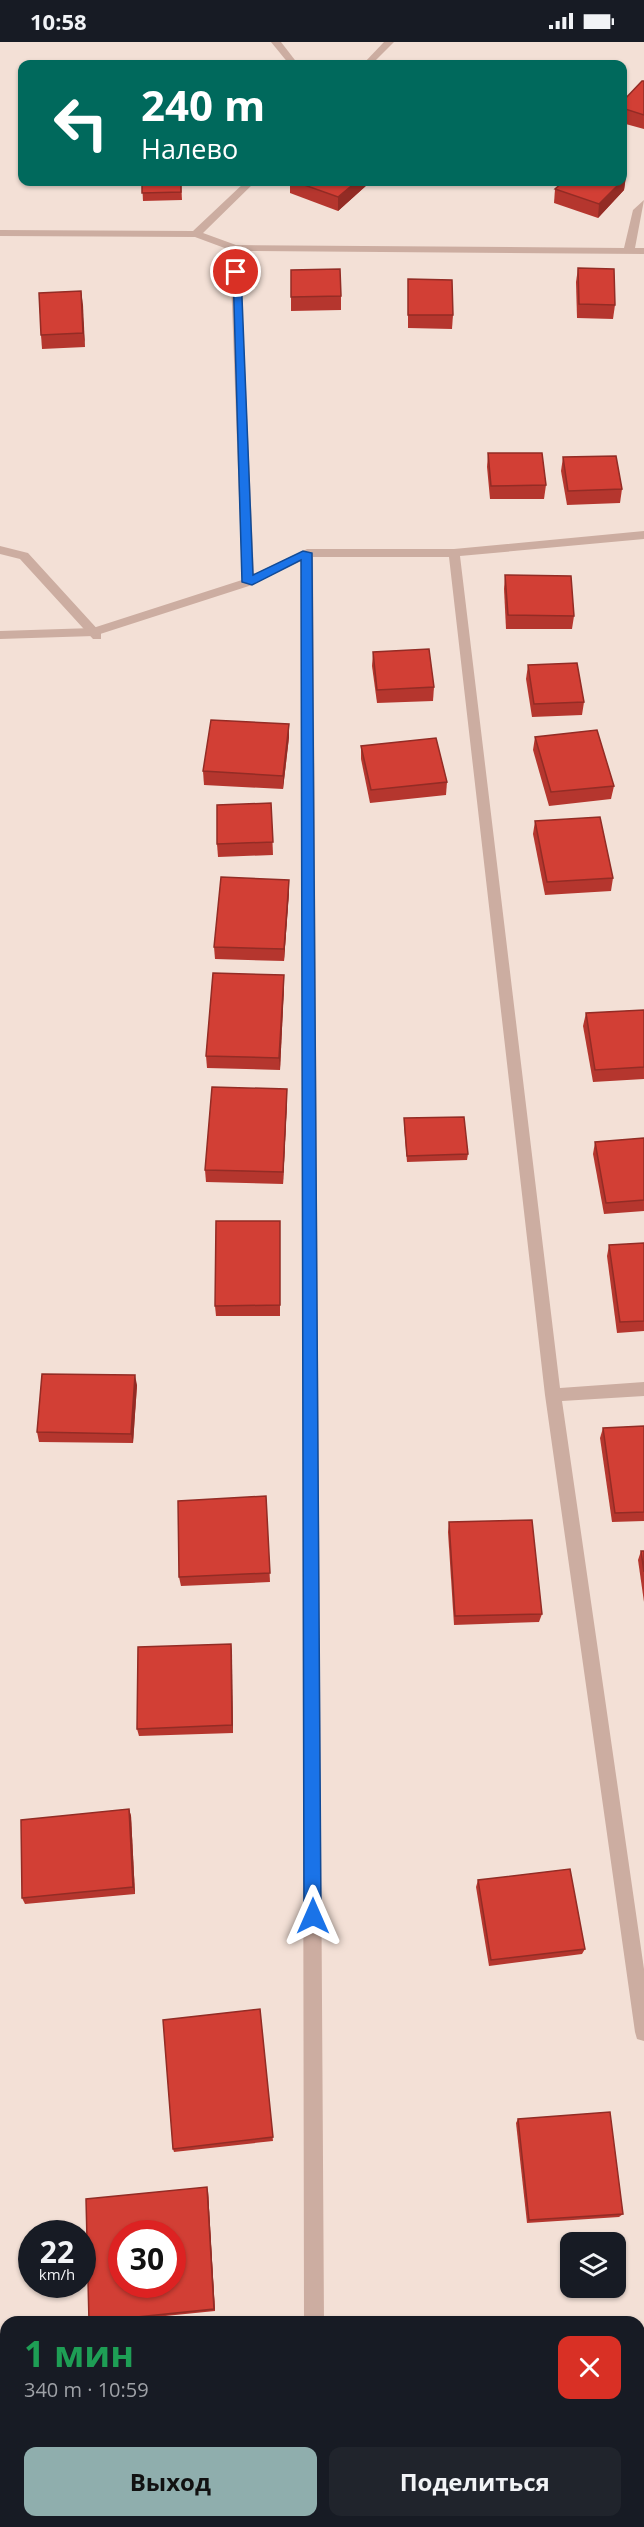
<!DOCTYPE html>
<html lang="ru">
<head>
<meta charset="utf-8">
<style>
	:root { --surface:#171b24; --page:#20242c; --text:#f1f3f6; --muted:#9ea1a6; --accent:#8faead }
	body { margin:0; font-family:"Open Sans",sans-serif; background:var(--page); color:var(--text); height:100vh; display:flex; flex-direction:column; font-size:22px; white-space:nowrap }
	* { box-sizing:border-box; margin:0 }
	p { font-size:20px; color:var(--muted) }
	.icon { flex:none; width:33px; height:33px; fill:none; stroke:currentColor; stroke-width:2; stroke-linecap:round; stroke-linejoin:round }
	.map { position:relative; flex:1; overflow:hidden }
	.details { position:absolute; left:0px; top:2274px; width:645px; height:212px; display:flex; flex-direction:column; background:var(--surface); border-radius:18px 18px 0 0; box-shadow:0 2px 4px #0004 }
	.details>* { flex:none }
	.top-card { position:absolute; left:18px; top:18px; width:609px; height:126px; border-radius:12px; box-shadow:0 2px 4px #0004; background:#00695c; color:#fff; overflow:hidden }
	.fabs { position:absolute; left:560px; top:2190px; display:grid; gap:12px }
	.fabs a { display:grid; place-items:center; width:66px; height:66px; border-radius:12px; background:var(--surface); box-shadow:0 2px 4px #0004; font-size:30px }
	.speed { position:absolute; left:18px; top:2178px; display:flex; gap:12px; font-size:30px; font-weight:700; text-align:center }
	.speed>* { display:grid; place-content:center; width:78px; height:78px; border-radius:50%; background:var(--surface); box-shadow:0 2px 4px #0004; line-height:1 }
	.speed small { font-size:15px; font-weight:400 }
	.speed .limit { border:9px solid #d22; background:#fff; color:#111 }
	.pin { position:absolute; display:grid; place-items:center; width:51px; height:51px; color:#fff; margin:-26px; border:3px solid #fff; border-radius:50%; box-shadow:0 2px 6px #0007 }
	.me { position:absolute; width:66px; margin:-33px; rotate:0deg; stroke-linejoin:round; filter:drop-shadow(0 0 4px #0008) }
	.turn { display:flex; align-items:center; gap:21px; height:126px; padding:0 24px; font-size:27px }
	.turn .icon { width:78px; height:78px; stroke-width:2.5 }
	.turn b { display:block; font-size:42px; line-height:51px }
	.round { display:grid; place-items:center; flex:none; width:63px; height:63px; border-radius:12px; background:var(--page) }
	.head { display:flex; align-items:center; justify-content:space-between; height:102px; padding:0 24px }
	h1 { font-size:36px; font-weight:700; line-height:45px; color:#1e9e55 }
	.primary-button { display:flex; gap:12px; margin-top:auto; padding:12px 24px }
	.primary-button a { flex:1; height:69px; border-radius:12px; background:var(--accent); color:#111; font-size:24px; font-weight:700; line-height:69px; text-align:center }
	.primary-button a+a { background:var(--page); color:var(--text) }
	.status { display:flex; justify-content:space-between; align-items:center; height:42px; padding:0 30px; background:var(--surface); direction:ltr }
	.status svg { height:16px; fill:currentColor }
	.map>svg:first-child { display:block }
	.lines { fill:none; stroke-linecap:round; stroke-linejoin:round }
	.service { fill:#ccada1; fill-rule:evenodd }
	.minor { fill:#ccada1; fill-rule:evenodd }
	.wall { fill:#b5362e }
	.shaded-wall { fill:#932c25 }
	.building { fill:#d23f35; stroke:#932c25; stroke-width:1.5; fill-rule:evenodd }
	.route { fill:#1a73e8; stroke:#114b97; stroke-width:1.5 }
</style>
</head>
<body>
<div class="status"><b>10:58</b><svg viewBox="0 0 49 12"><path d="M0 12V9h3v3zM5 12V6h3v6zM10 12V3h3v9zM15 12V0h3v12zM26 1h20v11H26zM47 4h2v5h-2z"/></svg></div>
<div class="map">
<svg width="644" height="2485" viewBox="0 0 644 2485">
	<rect width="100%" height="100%" fill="#f3e0d6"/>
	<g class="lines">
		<path class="service" d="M 0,504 L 28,511 L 101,591 L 101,597 L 93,597 L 20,517 L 0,512 Z"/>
		<g class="minor">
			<path d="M 271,0 L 281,0 L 298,22 L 289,22 Z"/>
			<path d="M 384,0 L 394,0 L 372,22 L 363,22 Z"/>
			<path d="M 245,140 L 255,140 L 203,191 L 236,203 L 624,206 L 633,168 L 644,158 L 635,206 L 644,206 L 644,212 L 240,209 L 254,532 L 307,507 L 454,507 L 644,489 L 644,497 L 460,514 L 560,1346 L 644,1340 L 644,1354 L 562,1359 L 644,1927 L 644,1999 L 637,1997 L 635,1990 L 545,1353 L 449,515 L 313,515 L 324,2280 L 304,2280 L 301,519 L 252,543 L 94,594 L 0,597 L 0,589 L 93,586 L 242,538 L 230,208 L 195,195 L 0,194 L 0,188 L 193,189 Z"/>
		</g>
	</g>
	<g class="wall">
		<path d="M 644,39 L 644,87 L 622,81 L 622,60 Z"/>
		<path d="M 626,134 L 624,148 L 598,176 L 554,161 L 555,147 Z"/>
		<path d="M 142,140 L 181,140 L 182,158 L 143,159 Z"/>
		<path d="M 290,140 L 368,140 L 368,142 L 338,169 L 290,151 Z"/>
		<path d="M 578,226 L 615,263 L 613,277 L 577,276 L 576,240 Z"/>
		<path d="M 291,228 L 341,254 L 341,268 L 291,269 Z"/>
		<path d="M 408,237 L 453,273 L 452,287 L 408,286 Z"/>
		<path d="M 81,249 L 85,305 L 42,307 L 41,293 Z"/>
		<path d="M 488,411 L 546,443 L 544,457 L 490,457 L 487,425 Z"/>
		<path d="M 563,415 L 622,447 L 620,461 L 567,463 L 561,429 Z"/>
		<path d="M 505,533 L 574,574 L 572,587 L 506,587 L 504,547 Z"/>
		<path d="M 373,610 L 434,645 L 433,659 L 377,661 L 372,624 Z"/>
		<path d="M 528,623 L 584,660 L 582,673 L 532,675 L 526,637 Z"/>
		<path d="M 289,682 L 289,695 L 283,747 L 204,743 L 203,729 Z"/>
		<path d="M 535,695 L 614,744 L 611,757 L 549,764 L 533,708 Z"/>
		<path d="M 361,704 L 447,740 L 446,753 L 370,761 L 361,717 Z"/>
		<path d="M 271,761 L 273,813 L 218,815 L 217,802 Z"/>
		<path d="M 535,779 L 613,836 L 611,849 L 545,853 L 533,792 Z"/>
		<path d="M 289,838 L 289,850 L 284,919 L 215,917 L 214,905 Z"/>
		<path d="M 284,945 L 280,1028 L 207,1026 L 206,1014 Z"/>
		<path d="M 644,968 L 644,1037 L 593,1040 L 583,984 L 586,971 Z"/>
		<path d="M 287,1047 L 287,1059 L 283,1142 L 206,1140 L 205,1128 Z"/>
		<path d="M 404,1076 L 468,1112 L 467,1118 L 407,1120 L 404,1083 Z"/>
		<path d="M 644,1096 L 644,1169 L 604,1172 L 593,1112 L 595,1100 Z"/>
		<path d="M 280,1190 L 280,1274 L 216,1274 L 215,1264 Z"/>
		<path d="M 644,1201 L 644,1289 L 617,1291 L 607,1214 L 609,1203 Z"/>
		<path d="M 137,1343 L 133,1401 L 39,1400 L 37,1390 Z"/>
		<path d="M 644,1384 L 644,1479 L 612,1480 L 600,1396 L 603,1386 Z"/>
		<path d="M 266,1454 L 270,1540 L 181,1544 L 179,1535 Z"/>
		<path d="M 449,1480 L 542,1572 L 539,1580 L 454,1583 L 448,1490 Z"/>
		<path d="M 641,1509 L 644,1509 L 644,1560 L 638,1518 Z"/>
		<path d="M 231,1602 L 233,1691 L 139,1694 L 137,1687 Z"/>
		<path d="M 129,1767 L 131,1774 L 135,1852 L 25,1862 L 22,1856 Z"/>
		<path d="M 478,1838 L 585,1907 L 582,1912 L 489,1924 L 476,1845 Z"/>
		<path d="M 260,1967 L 273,2099 L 174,2110 L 173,2107 Z"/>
		<path d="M 518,2077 L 623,2172 L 619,2175 L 527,2181 L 516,2081 Z"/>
		<path d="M 208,2149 L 215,2269 L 106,2280 L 89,2280 Z"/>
		<path d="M 572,2480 L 639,2480 L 644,2485 L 572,2485 Z"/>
	</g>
	<g class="shaded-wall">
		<path d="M 626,134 L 624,148 L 598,176 L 599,162 L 621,140 L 622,140 L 622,138 Z"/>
		<path d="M 356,140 L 368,140 L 368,142 L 338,169 L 338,155 Z"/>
		<path d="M 81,249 L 83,263 L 85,305 L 83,291 Z"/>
		<path d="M 289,682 L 289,695 L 283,747 L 283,734 Z"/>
		<path d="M 289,838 L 289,850 L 284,919 L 284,907 Z"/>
		<path d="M 284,933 L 284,945 L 280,1028 L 279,1016 Z"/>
		<path d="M 287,1047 L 287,1059 L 283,1142 L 283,1130 Z"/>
		<path d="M 135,1333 L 137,1343 L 133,1401 L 131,1392 Z"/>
		<path d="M 231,1602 L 232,1610 L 233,1691 L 232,1683 Z"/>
		<path d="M 129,1767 L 131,1774 L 135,1852 L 133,1845 Z"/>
		<path d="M 207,2145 L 208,2149 L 215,2269 L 214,2267 Z"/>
	</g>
	<g class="building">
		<path d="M 642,39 L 644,39 L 644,73 L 622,66 L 622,60 Z"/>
		<path d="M 142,140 L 181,140 L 181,150 L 142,151 Z"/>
		<path d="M 296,140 L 356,140 L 338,155 Z"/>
		<path d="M 563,140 L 621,140 L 599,162 L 555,147 Z"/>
		<path d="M 578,226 L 614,227 L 615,263 L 579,262 Z"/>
		<path d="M 340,227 L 341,254 L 291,255 L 291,228 Z"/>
		<path d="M 408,237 L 452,238 L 453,273 L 408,273 Z"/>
		<path d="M 81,249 L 83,291 L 41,293 L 39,251 Z"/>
		<path d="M 488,411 L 542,411 L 546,443 L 491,444 Z"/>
		<path d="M 616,414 L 622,447 L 568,449 L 563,415 Z"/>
		<path d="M 505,533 L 571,534 L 574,574 L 508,573 Z"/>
		<path d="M 429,607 L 434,645 L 377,648 L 373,610 Z"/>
		<path d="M 577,621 L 584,660 L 534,662 L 528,623 Z"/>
		<path d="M 211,678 L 289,682 L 283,734 L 203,729 Z"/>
		<path d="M 597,688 L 614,744 L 551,750 L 535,695 Z"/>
		<path d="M 436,696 L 447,740 L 371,748 L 361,704 Z"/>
		<path d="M 271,761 L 273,800 L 217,802 L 217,763 Z"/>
		<path d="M 600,775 L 613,836 L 547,840 L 535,779 Z"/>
		<path d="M 221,835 L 289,838 L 284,907 L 214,905 Z"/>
		<path d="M 213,931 L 284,933 L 279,1016 L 206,1014 Z"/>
		<path d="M 644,968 L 644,1025 L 595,1028 L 586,971 Z"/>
		<path d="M 212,1045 L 287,1047 L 283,1130 L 205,1128 Z"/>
		<path d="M 464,1075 L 468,1112 L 407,1114 L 404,1076 Z"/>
		<path d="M 644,1096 L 644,1158 L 606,1161 L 595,1100 Z"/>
		<path d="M 216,1179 L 280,1179 L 280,1263 L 215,1264 Z"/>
		<path d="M 644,1201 L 644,1279 L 620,1280 L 609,1203 Z"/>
		<path d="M 42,1332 L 135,1333 L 131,1392 L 37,1390 Z"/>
		<path d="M 644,1384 L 644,1470 L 615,1471 L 603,1386 Z"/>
		<path d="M 266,1454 L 270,1531 L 179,1535 L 178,1459 Z"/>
		<path d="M 532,1478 L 542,1572 L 455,1574 L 449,1480 Z"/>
		<path d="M 641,1509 L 644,1509 L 644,1530 Z"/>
		<path d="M 231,1602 L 232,1683 L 137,1687 L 138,1605 Z"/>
		<path d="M 129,1767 L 133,1845 L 22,1856 L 21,1778 Z"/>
		<path d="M 570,1827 L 585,1907 L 491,1918 L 478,1838 Z"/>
		<path d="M 260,1967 L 273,2095 L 173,2107 L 163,1978 Z"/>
		<path d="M 610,2070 L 623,2172 L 529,2178 L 518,2077 Z"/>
		<path d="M 207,2145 L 214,2267 L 89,2280 L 86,2157 ZM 122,2192 L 172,2192 L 172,2242 L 122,2242 Z"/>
		<path d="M 639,2413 L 644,2413 L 644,2485 L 575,2485 L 575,2480 L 639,2480 Z"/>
	</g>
	<path class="route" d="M 233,227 L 241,230 L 253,533 L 303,509 L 312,511 L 321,1874 L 318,1879 L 313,1882 L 307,1879 L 304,1874 L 301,518 L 252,543 L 242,540 Z"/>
</svg>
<div class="fabs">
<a><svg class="icon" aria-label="layers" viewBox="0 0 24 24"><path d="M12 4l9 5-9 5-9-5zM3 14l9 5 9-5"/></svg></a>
</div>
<div class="speed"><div>22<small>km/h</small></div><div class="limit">30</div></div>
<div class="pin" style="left:236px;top:230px;background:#d93025"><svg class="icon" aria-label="arrive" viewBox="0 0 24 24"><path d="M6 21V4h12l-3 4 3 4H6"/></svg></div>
<svg class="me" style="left:313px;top:1874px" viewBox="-20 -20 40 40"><path d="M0-17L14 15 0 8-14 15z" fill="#1a73e8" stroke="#fff" stroke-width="4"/></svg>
<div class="top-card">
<div class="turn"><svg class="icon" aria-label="left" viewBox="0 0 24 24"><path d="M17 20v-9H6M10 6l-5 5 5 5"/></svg><div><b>240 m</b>Налево</div></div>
</div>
<section class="details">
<div class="head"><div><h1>1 мин</h1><p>340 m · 10:59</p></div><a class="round" style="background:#d93025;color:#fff"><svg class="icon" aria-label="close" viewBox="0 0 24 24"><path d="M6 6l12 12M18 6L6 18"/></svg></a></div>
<div class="primary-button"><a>Выход</a><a>Поделиться</a></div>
</section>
</div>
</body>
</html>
